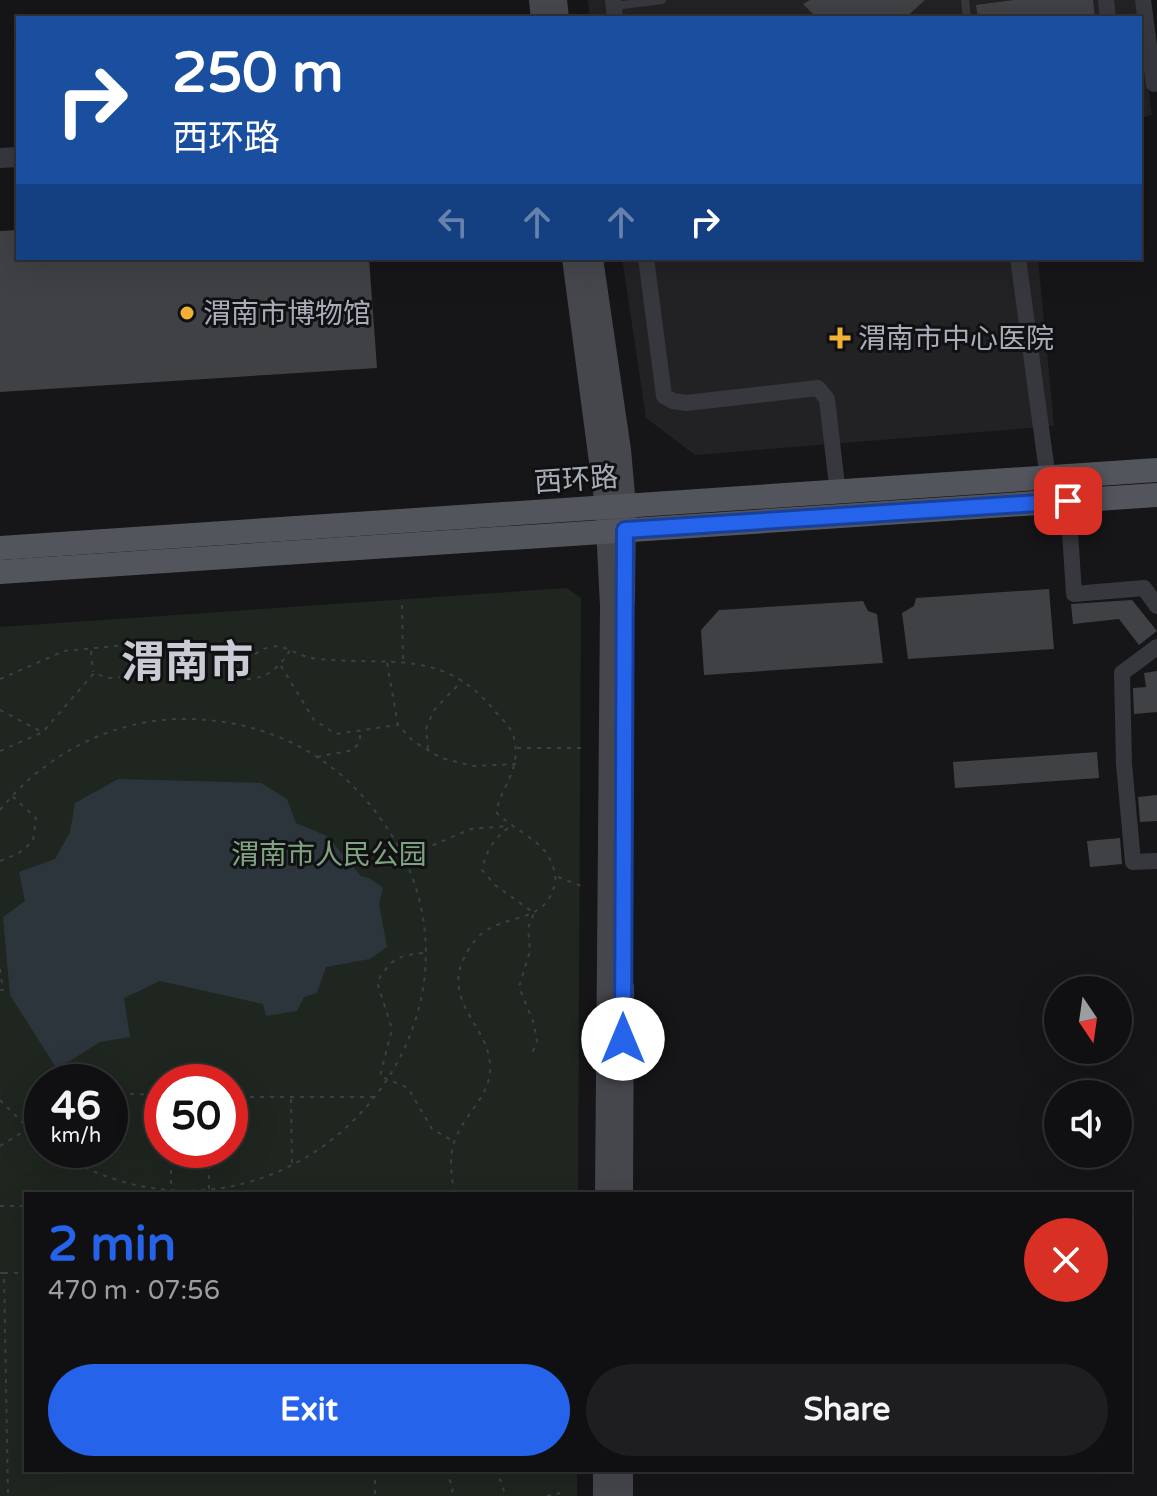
<!DOCTYPE html>
<html lang="en">
<head>
<meta charset="utf-8">
<style>
	:root { --surface:#101012; --page:#1e1e20; --text:#f1f3f6; --muted:#9c9d9f; --line:#303032; --accent:#2563eb }
	body { margin:0; font-family:"Varela Round","Noto Sans SC",sans-serif; background:var(--page); color:var(--text); height:100vh; display:flex; flex-direction:column; font-size:30px; white-space:nowrap }
	* { box-sizing:border-box; margin:0 }
	p { font-size:26px; color:var(--muted) }
	.icon { flex:none; width:44px; height:44px; fill:none; stroke:currentColor; stroke-width:2; stroke-linecap:round; stroke-linejoin:round }
	.map { position:relative; flex:1; overflow:hidden }
	.drawer { position:absolute; left:24px; top:1192px; width:1108px; height:280px; display:flex; flex-direction:column; background:var(--surface); border-radius:0px; box-shadow:0 8px 32px #0002,0 0 0 2px var(--line) }
	.drawer>* { flex:none }
	.guide { position:absolute; left:16px; top:16px; width:1126px; height:244px; border-radius:0px; box-shadow:0 8px 32px #0002,0 0 0 2px var(--line); background:#1a4fa0; color:#fff; overflow:hidden }
	.needle { width:52px; rotate:167deg }
	.controls { position:absolute; left:1044px; top:976px; display:grid; gap:16px }
	.controls a { display:grid; place-items:center; width:88px; height:88px; border-radius:50%; background:var(--surface); box-shadow:0 8px 32px #0002,0 0 0 2px var(--line); font-size:40px }
	.speed { position:absolute; left:24px; top:1064px; display:flex; gap:16px; font-size:40px; font-weight:700; text-align:center }
	.speed>* { display:grid; place-content:center; width:104px; height:104px; border-radius:50%; background:var(--surface); box-shadow:0 8px 32px #0002,0 0 0 2px var(--line); line-height:1 }
	.speed small { font-size:20px; font-weight:400 }
	.speed .limit { border:12px solid #d22; background:#fff; color:#111 }
	.pin { position:absolute; display:grid; place-items:center; width:68px; height:68px; color:#fff; margin:-34px; border-radius:16px; box-shadow:0 4px 12px #0006 }
	.me { position:absolute; width:88px; margin:-44px; rotate:0deg; stroke-linejoin:round; filter:drop-shadow(0 0 6px #0008) }
	.turn { display:flex; align-items:center; gap:28px; height:168px; padding:0 24px; font-size:36px }
	.turn .icon { width:104px; height:104px; stroke-width:2.5 }
	.turn b { display:block; font-size:56px; line-height:68px }
	.lanes { display:flex; align-items:center; height:76px; padding:0 24px; background:#0003; justify-content:center; gap:40px; direction:ltr }
	.lanes .off { opacity:.35 }
	.round { display:grid; place-items:center; flex:none; width:84px; height:84px; border-radius:42px; background:var(--page) }
	.headline { display:flex; align-items:center; justify-content:space-between; height:136px; padding:0 24px }
	h1 { font-size:48px; font-weight:700; line-height:60px; color:var(--accent) }
	.primary-button { display:flex; gap:16px; margin-top:auto; padding:16px 24px }
	.primary-button a { flex:1; height:92px; border-radius:48px; background:var(--accent); color:#fff; font-size:32px; font-weight:700; line-height:92px; text-align:center }
	.primary-button a+a { background:var(--page); color:var(--text) }
	.map>svg:first-child { display:block }
	.built { fill:#222225 }
	.green { fill:#1e261f; fill-rule:evenodd }
	.water { fill:#2c353c }
	.building { fill:#404145 }
	.lines { fill:none; stroke-linecap:round; stroke-linejoin:round }
	.path { stroke:#3d3f44; stroke-width:2; stroke-dasharray:4 6; stroke-linecap:butt }
	.service { stroke:#37383d; stroke-width:8 }
	.minor { stroke:#37383d; stroke-width:16 }
	.tertiary { stroke:#37383d; stroke-width:20 }
	.secondary { stroke:#45474d; stroke-width:22 }
	.primary { stroke:#53555c; stroke-width:24 }
	.route-casing { stroke:#184099; stroke-width:20 }
	.route { stroke:#2563eb; stroke-width:14 }
	.poi-dot { fill:#f2b134; stroke:#111113; stroke-width:3 }
	.labels { text-anchor:middle; stroke-width:6; stroke-linejoin:round; paint-order:stroke }
	.poi-label { font-size:28px; fill:#a8adb8; stroke:#111113; text-anchor:start }
	.street-label { font-size:28px; fill:#a8adb8; stroke:#111113 }
	.park-label { font-size:28px; fill:#7fa381; stroke:#111113 }
	.town-label { font-size:44px; font-weight:bold; fill:#c9ccd4; stroke:#111113 }
</style>
</head>
<body>
<div class="map">
<svg width="1157" height="1496" viewBox="0 0 1157 1496">
	<rect width="100%" height="100%" fill="#161618"/>
	<g class="built">
		<path d="M 588,0 L 1137,0 L 1139,18 L 590,18 Z"/>
		<path d="M 1140,26 L 1152,115 L 1140,118 Z"/>
		<path d="M 622,258 L 1038,258 L 1054,426 L 695,455 L 646,418 Z"/>
	</g>
	<path class="green" d="M 567,588 L 581,598 L 578,1194 L 26,1194 L 26,1470 L 577,1470 L 577,1496 L 0,1496 L 0,627 ZM 42,1082 L 110,1082 L 110,1150 L 42,1150 ZM 162,1082 L 230,1082 L 230,1150 L 162,1150 Z"/>
	<path class="water" d="M 118,779 L 261,783 L 287,799 L 296,823 L 327,836 L 361,876 L 371,879 L 383,888 L 379,904 L 387,947 L 370,959 L 326,967 L 317,993 L 304,997 L 297,1011 L 266,1016 L 263,1004 L 160,981 L 124,998 L 130,1037 L 100,1042 L 57,1069 L 10,995 L 3,917 L 25,901 L 19,872 L 55,859 L 70,832 L 75,803 Z"/>
	<g class="building">
		<path d="M 810,0 L 925,0 L 905,18 L 817,18 L 803,4 Z"/>
		<path d="M 1014,0 L 1093,0 L 1095,18 L 978,18 L 976,5 Z"/>
		<path d="M 18,230 L 18,258 L 369,258 L 377,368 L 0,392 L 0,231 Z"/>
		<path d="M 1049,589 L 1054,649 L 908,659 L 902,613 L 914,606 L 916,598 Z"/>
		<path d="M 1132,600 L 1157,631 L 1139,645 L 1119,619 L 1073,624 L 1071,604 Z"/>
		<path d="M 863,601 L 868,611 L 877,614 L 883,663 L 704,675 L 701,630 L 719,610 Z"/>
		<path d="M 1157,671 L 1157,712 L 1134,714 L 1133,688 L 1146,687 L 1144,673 Z"/>
		<path d="M 1097,752 L 1099,778 L 955,788 L 953,762 Z"/>
		<path d="M 1157,795 L 1157,821 L 1140,822 L 1138,797 Z"/>
		<path d="M 1120,838 L 1122,864 L 1090,867 L 1087,841 Z"/>
	</g>
	<g class="lines">
		<g class="path">
			<path d="M 402,605 L 403,661"/>
			<path d="M 91,651 L 93,672"/>
			<path d="M 247,660 C 282,632 284,655 319,659 C 388,666 443,648 493,709 C 500,717 512,728 514,738 C 521,770 503,783 496,812 C 511,827 530,835 544,850 C 551,858 557,874 555,884 C 545,923 511,913 484,932 C 473,939 461,960 459,973 C 453,1008 488,1030 490,1064 C 492,1096 465,1112 455,1140 C 448,1157 452,1176 454,1194"/>
			<path d="M 387,663 L 398,725 L 413,741 L 441,758 L 473,766 L 516,764"/>
			<path d="M 281,666 L 314,720 L 336,734 L 397,725"/>
			<path d="M 0,679 L 64,651 L 126,645"/>
			<path d="M 247,679 C 268,678 279,668 290,650"/>
			<path d="M 0,710 L 42,732"/>
			<path d="M 517,748 L 586,748"/>
			<path d="M 428,749 L 426,729 L 434,710 L 462,681"/>
			<path d="M 0,751 L 43,732 L 94,673 L 109,678 L 126,677"/>
			<path d="M 317,757 L 353,750 L 360,742 L 360,732"/>
			<path d="M 0,810 C 50,748 127,712 207,720 C 268,725 325,752 365,799 C 546,1007 288,1299 53,1150"/>
			<path d="M 508,828 C 493,840 486,851 482,870 L 495,885 L 534,913 L 528,928 L 530,951 L 519,987 L 534,1024 L 537,1041 L 531,1056"/>
			<path d="M 405,857 L 471,829 L 509,826"/>
			<path d="M 0,861 L 19,853 L 33,841 L 36,818 L 12,796"/>
			<path d="M 558,877 L 584,887"/>
			<path d="M 423,953 C 395,956 392,959 377,982 L 392,1029 L 380,1076 L 408,1088 L 432,1129 L 453,1141"/>
			<path d="M 0,969 L 3,990 L 0,990"/>
			<path d="M 110,1093 L 162,1095"/>
			<path d="M 230,1097 L 375,1097"/>
			<path d="M 291,1099 L 292,1165"/>
			<path d="M 0,1100 L 42,1142"/>
			<path d="M 0,1146 L 42,1120"/>
			<path d="M 171,1150 L 171,1189"/>
			<path d="M 84,1167 L 86,1150"/>
			<path d="M 209,1189 L 209,1150"/>
			<path d="M 0,1206 L 26,1206"/>
			<path d="M 0,1273 L 4,1273 L 8,1496"/>
			<path d="M 4,1273 L 26,1273"/>
			<path d="M 375,1470 L 375,1496"/>
			<path d="M 446,1470 L 453,1489 L 450,1496"/>
			<path d="M 494,1470 L 502,1483 L 505,1496"/>
			<path d="M 547,1496 L 560,1493"/>
		</g>
		<g class="service">
			<path d="M 965,0 L 967,18"/>
			<path d="M 614,6 L 662,0"/>
		</g>
		<g class="minor">
			<path d="M 613,0 L 615,18"/>
			<path d="M 1106,0 L 1108,18"/>
			<path d="M 1143,0 L 1154,84 L 1157,83"/>
			<path d="M 646,258 L 664,396 L 673,401 L 686,403 L 818,388 L 827,399 L 838,494"/>
			<path d="M 1018,258 L 1048,479"/>
			<path d="M 1068,501 L 1074,594 L 1144,588 L 1157,606"/>
			<path d="M 1157,647 L 1122,673 L 1124,764 L 1133,862 L 1157,861"/>
		</g>
		<path class="tertiary" d="M 0,158 L 18,157"/>
		<g class="secondary">
			<path d="M 540,0 L 542,18"/>
			<path d="M 556,0 L 558,18"/>
			<path d="M 573,258 L 606,507 L 611,606 L 606,1194"/>
			<path d="M 592,258 L 620,450 L 625,506 L 624,601"/>
			<path d="M 622,1194 L 623,987"/>
			<path d="M 604,1496 L 604,1470"/>
			<path d="M 622,1496 L 622,1470"/>
		</g>
		<g class="primary">
			<path d="M 0,548 L 1157,470"/>
			<path d="M 0,572 L 1157,495"/>
		</g>
	</g>
	<g class="lines">
		<g class="route-casing">
			<path id="route" d="M 623,1039 L 625,530 L 1068,501"/>
		</g>
		<use href="#route" class="route"/>
	</g>
	<g class="poi-dot">
		<circle cx="187" cy="313" r="8"/>
		<path d="M836 326h8v8h8v8h-8v8h-8v-8h-8v-8h8z"/>
	</g>
	<g class="labels">
		<g class="poi-label">
			<text x="203" y="323">渭南市博物馆</text>
			<text x="858" y="348">渭南市中心医院</text>
		</g>
		<g class="street-label">
			<text transform="translate(576 479) rotate(-4)" y="10">西环路</text>
		</g>
		<g class="park-label">
			<text x="329" y="864">渭南市人民公园</text>
		</g>
		<g class="town-label">
			<text x="187" y="677">渭南市</text>
		</g>
	</g>
</svg>
<div class="controls">
<a><svg class="needle" viewBox="-14 -14 28 28"><path d="M0-13l5 13h-10z" fill="#e53935"/><path d="M0 13l5-13h-10z" fill="#9c9d9f"/></svg></a>
<a><svg class="icon" aria-label="sound" viewBox="0 0 24 24"><path d="M4 9h4l5-4v14l-5-4H4zM17 9q2 3 0 6"/></svg></a>
</div>
<div class="speed"><div>46<small>km/h</small></div><div class="limit">50</div></div>
<div class="pin" style="left:1068px;top:501px;background:#d93025"><svg class="icon" aria-label="arrive" viewBox="0 0 24 24"><path d="M6 21V4h12l-3 4 3 4H6"/></svg></div>
<svg class="me" style="left:623px;top:1039px" viewBox="-20 -20 40 40"><circle r="19" fill="#fff"/><path d="M0-13L10 11 0 6-10 11z" fill="#2563eb"/></svg>
<div class="guide">
<div class="turn"><svg class="icon" aria-label="right" viewBox="0 0 24 24"><path d="M7 20v-9h11M14 6l5 5-5 5"/></svg><div><b>250 m</b>西环路</div></div>
<div class="lanes"><svg class="icon off" aria-label="left" viewBox="0 0 24 24"><path d="M17 20v-9H6M10 6l-5 5 5 5"/></svg><svg class="icon off" aria-label="ahead" viewBox="0 0 24 24"><path d="M12 20V5M6 11l6-6 6 6"/></svg><svg class="icon off" aria-label="ahead" viewBox="0 0 24 24"><path d="M12 20V5M6 11l6-6 6 6"/></svg><svg class="icon" aria-label="right" viewBox="0 0 24 24"><path d="M7 20v-9h11M14 6l5 5-5 5"/></svg></div>
</div>
<section class="drawer">
<div class="headline"><div><h1>2 min</h1><p>470 m · 07:56</p></div><a class="round" style="background:#d93025;color:#fff"><svg class="icon" aria-label="close" viewBox="0 0 24 24"><path d="M6 6l12 12M18 6L6 18"/></svg></a></div>
<div class="primary-button"><a>Exit</a><a>Share</a></div>
</section>
</div>
</body>
</html>
